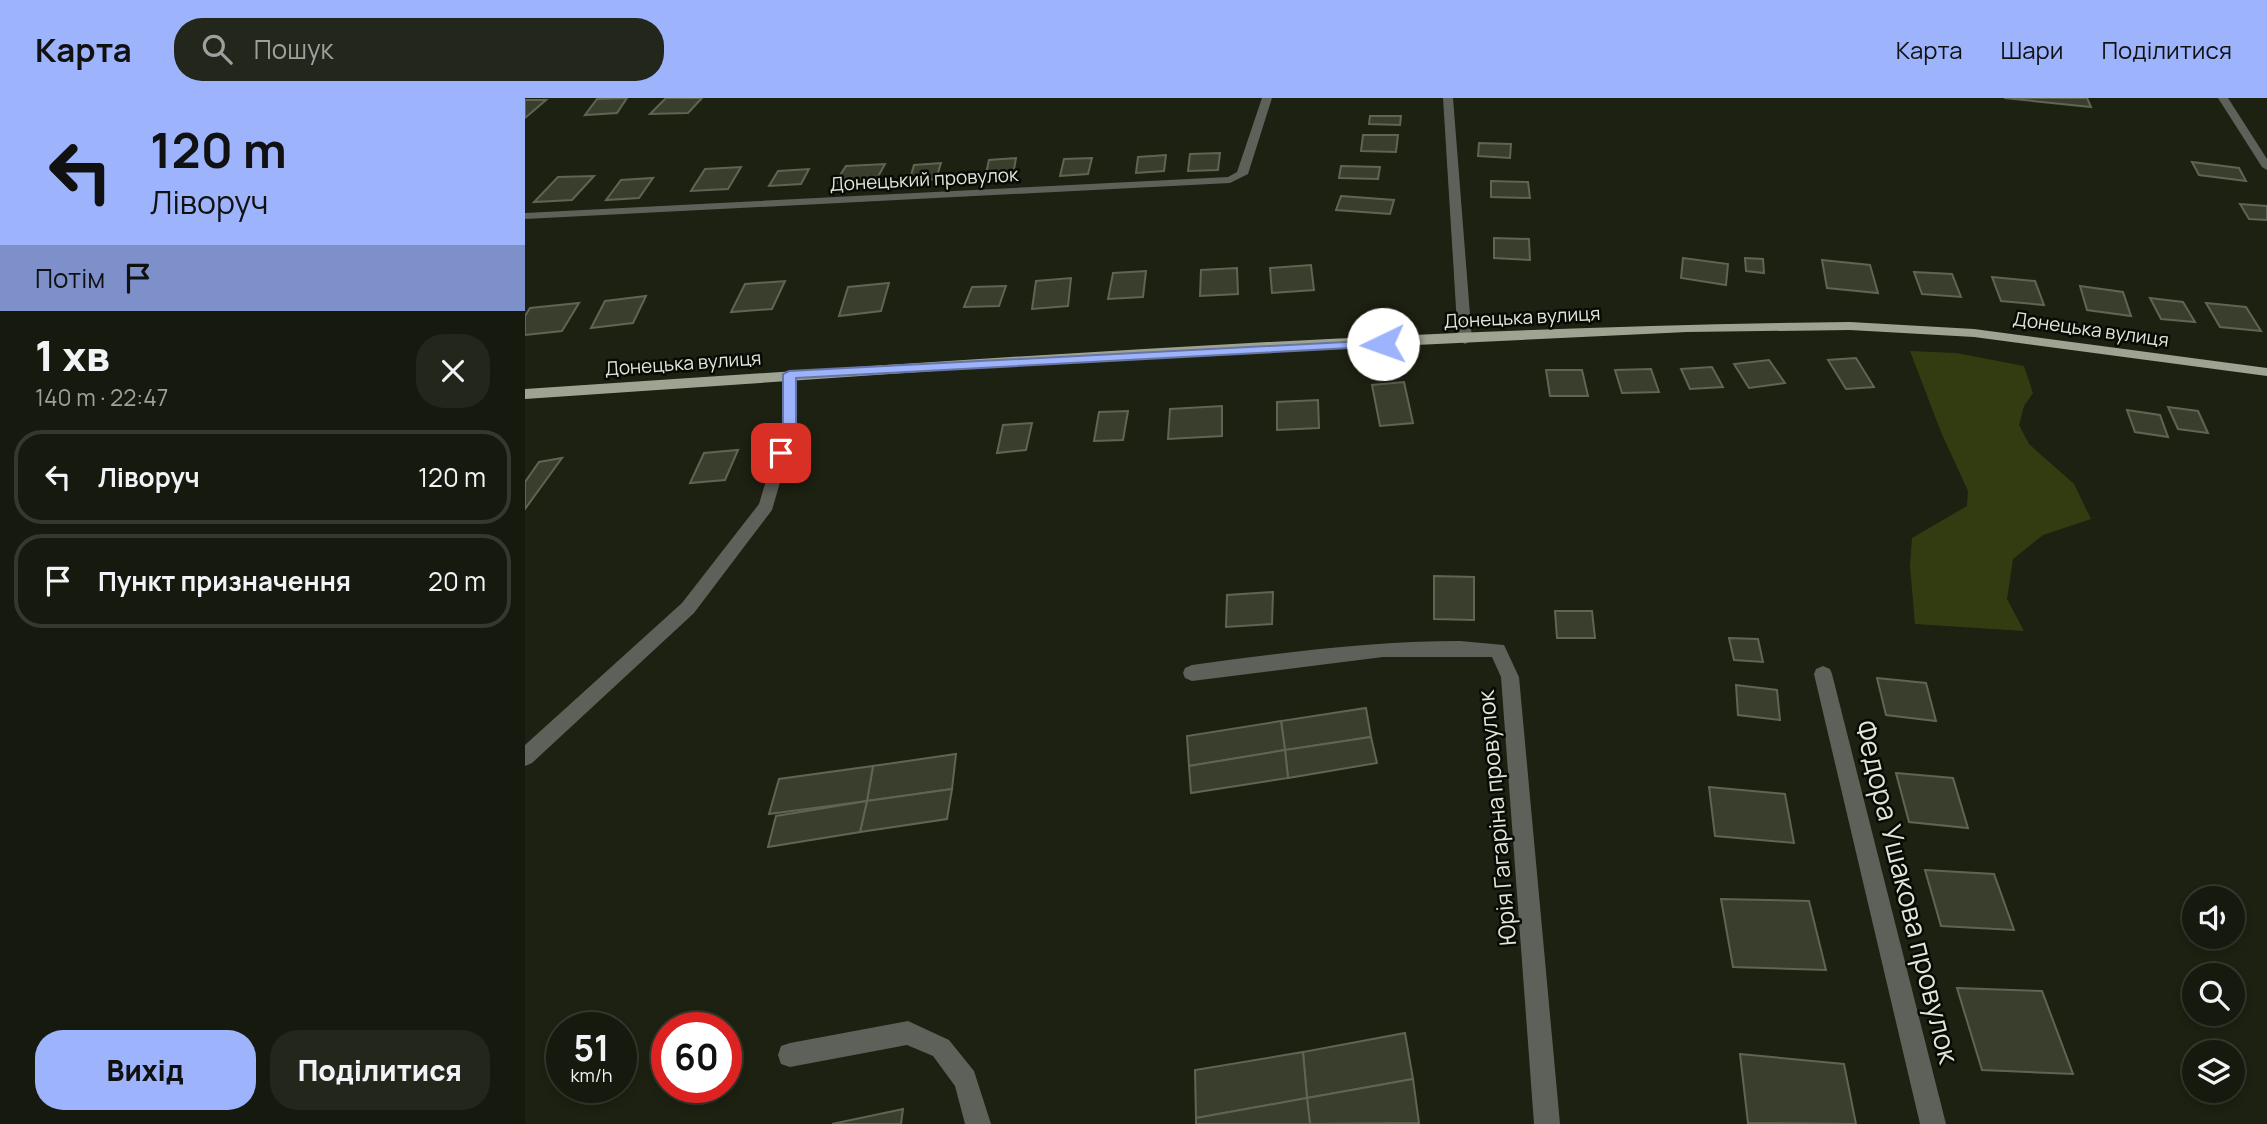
<!DOCTYPE html>
<html lang="uk">
<head>
<meta charset="utf-8">
<style>
	:root { --surface:#16190d; --page:#23261b; --text:#f1f3f6; --muted:#9ea09d; --line:#35382e; --accent:#9db4fd }
	body { margin:0; font-family:Manrope,sans-serif; background:var(--page); color:var(--text); height:100vh; display:flex; flex-direction:column; font-size:26px; white-space:nowrap }
	* { box-sizing:border-box; margin:0 }
	p { font-size:23px; color:var(--muted) }
	.icon { flex:none; width:38px; height:38px; fill:none; stroke:currentColor; stroke-width:2; stroke-linecap:round; stroke-linejoin:round }
	.map { position:relative; flex:1; overflow:hidden }
	.drawer { display:flex; flex-direction:column; background:var(--surface); width:525px }
	.drawer>* { flex:none }
	.hud { background:#9db4fd; color:#111; overflow:hidden }
	.tools { position:absolute; left:1657px; top:788px; display:grid; gap:14px }
	.tools a { display:grid; place-items:center; width:63px; height:63px; border-radius:50%; background:var(--surface); box-shadow:0 4px 10px #0003,0 0 0 2px var(--line); font-size:35px }
	.speed { position:absolute; left:21px; top:914px; display:flex; gap:14px; font-size:35px; font-weight:700; text-align:center }
	.speed>* { display:grid; place-content:center; width:91px; height:91px; border-radius:50%; background:var(--surface); box-shadow:0 4px 10px #0003,0 0 0 2px var(--line); line-height:1 }
	.speed small { font-size:18px; font-weight:400 }
	.speed .limit { border:10px solid #d22; background:#fff; color:#111 }
	.pin { position:absolute; display:grid; place-items:center; width:60px; height:60px; color:#fff; margin:-30px; border-radius:14px; box-shadow:0 4px 10px #0006 }
	.me { position:absolute; width:77px; margin:-38px; rotate:267deg; stroke-linejoin:round; filter:drop-shadow(0 0 5px #0008) }
	.turn { display:flex; align-items:center; gap:24px; height:147px; padding:0 35px; font-size:32px }
	.turn .icon { width:91px; height:91px; stroke-width:2.5 }
	.turn b { display:block; font-size:49px; line-height:60px }
	.then { display:flex; align-items:center; height:66px; padding:0 35px; background:#0003; gap:14px; font-size:26px }
	.round { display:grid; place-items:center; flex:none; width:74px; height:74px; border-radius:28px; background:var(--page) }
	.summary { display:flex; align-items:center; justify-content:space-between; height:119px; padding:0 35px }
	h1 { font-size:42px; font-weight:800; line-height:52px }
	.button { display:flex; gap:14px; margin-top:auto; padding:14px 35px }
	.button a { flex:1; height:80px; border-radius:28px; background:var(--accent); color:#111; font-size:28px; font-weight:800; line-height:80px; text-align:center }
	.button a+a { background:var(--page); color:var(--text) }
	ul { padding:0; list-style:none }
	li { display:flex; align-items:center; gap:21px; height:94px; margin:0 14px 10px; padding:0 21px; border:4px solid var(--line); border-radius:28px }
	li div { flex:1 }
	li b { display:block; font-size:26px }
	li em { font-style:normal }
	header { display:flex; align-items:center; gap:42px; box-sizing:border-box; height:98px; padding:0 35px; background:var(--accent); color:#111 }
	header strong { font-size:33px }
	nav { display:flex; gap:38px; margin-inline-start:auto; font-size:24px }
	.search { width:490px; height:63px; background:var(--page); display:flex; align-items:center; gap:18px; box-sizing:border-box; padding:0 24px; border-radius:28px; color:var(--muted); font-size:26px }
	main { display:flex; flex:1; min-height:0 }
	.map>svg:first-child { display:block }
	.green { fill:#333c11 }
	.building { fill:#3a3f2d; stroke:#606552; stroke-width:2 }
	.lines { fill:none; stroke-linecap:round; stroke-linejoin:round }
	.service { fill:#5e6159; fill-rule:evenodd }
	.minor { fill:#5e6159; fill-rule:evenodd }
	.primary { fill:#9fa492; fill-rule:evenodd }
	.route { fill:#9db4fd; stroke:#6675a4; stroke-width:2 }
	.labels { text-anchor:middle; stroke-width:5; stroke-linejoin:round; paint-order:stroke }
	.far-street-label { font-size:19px; fill:#e2e5da; stroke:#080a04 }
	.street-label { font-size:23px; fill:#e2e5da; stroke:#080a04 }
	.near-street-label { font-size:28px; fill:#e2e5da; stroke:#080a04 }
</style>
</head>
<body>
<header>
<strong>Карта</strong>
<div class="search"><svg class="icon" aria-label="search" viewBox="0 0 24 24"><circle cx="10" cy="10" r="6"/><path d="M15 15l6 6"/></svg>Пошук</div>
<nav><a>Карта</a><a>Шари</a><a>Поділитися</a></nav>
</header>
<main>
<section class="drawer">
<div class="hud">
<div class="turn"><svg class="icon" aria-label="left" viewBox="0 0 24 24"><path d="M17 20v-9H6M10 6l-5 5 5 5"/></svg><div><b>120 m</b>Ліворуч</div></div>
<div class="then">Потім<svg class="icon" aria-label="arrive" viewBox="0 0 24 24"><path d="M6 21V4h12l-3 4 3 4H6"/></svg></div>
</div>
<div class="summary"><div><h1>1 хв</h1><p>140 m · 22:47</p></div><a class="round"><svg class="icon" aria-label="close" viewBox="0 0 24 24"><path d="M6 6l12 12M18 6L6 18"/></svg></a></div>
<ul>
<li><svg class="icon" aria-label="left" viewBox="0 0 24 24"><path d="M17 20v-9H6M10 6l-5 5 5 5"/></svg><div><b>Ліворуч</b></div><em>120 m</em></li>
<li><svg class="icon" aria-label="arrive" viewBox="0 0 24 24"><path d="M6 21V4h12l-3 4 3 4H6"/></svg><div><b>Пункт призначення</b></div><em>20 m</em></li>
</ul>
<div class="button"><a>Вихід</a><a>Поділитися</a></div>
</section>
<div class="map">
<svg width="1742" height="1026" viewBox="0 0 1742 1026">
	<rect width="100%" height="100%" fill="#1d2111"/>
	<path class="green" d="M 1385,253 L 1431,255 L 1499,268 L 1508,295 L 1499,308 L 1494,327 L 1504,346 L 1549,386 L 1566,421 L 1518,437 L 1488,461 L 1482,501 L 1499,533 L 1390,526 L 1385,468 L 1387,440 L 1442,408 L 1443,393 L 1416,334 Z"/>
	<g class="building">
		<path d="M 102,0 L 92,15 L 60,17 L 72,1 Z"/>
		<path d="M 141,0 L 177,0 L 163,15 L 125,16 Z"/>
		<path d="M 1479,0 L 1562,0 L 1566,9 Z"/>
		<path d="M 0,2 L 21,2 L 0,20 Z"/>
		<path d="M 845,18 L 876,18 L 875,27 L 844,26 Z"/>
		<path d="M 838,37 L 873,37 L 871,54 L 836,53 Z"/>
		<path d="M 954,45 L 986,46 L 985,60 L 953,58 Z"/>
		<path d="M 695,55 L 693,72 L 663,73 L 665,56 Z"/>
		<path d="M 641,57 L 639,73 L 611,75 L 613,59 Z"/>
		<path d="M 491,60 L 488,77 L 460,80 L 464,62 Z"/>
		<path d="M 567,60 L 563,76 L 535,78 L 539,61 Z"/>
		<path d="M 1667,64 L 1714,70 L 1721,83 L 1674,77 Z"/>
		<path d="M 416,65 L 411,81 L 384,84 L 389,67 Z"/>
		<path d="M 360,66 L 350,84 L 310,85 L 321,68 Z"/>
		<path d="M 816,68 L 855,69 L 853,81 L 814,80 Z"/>
		<path d="M 216,69 L 203,91 L 166,93 L 180,71 Z"/>
		<path d="M 284,71 L 276,86 L 244,88 L 253,73 Z"/>
		<path d="M 69,78 L 47,102 L 9,104 L 33,79 Z"/>
		<path d="M 128,80 L 114,100 L 81,102 L 96,82 Z"/>
		<path d="M 966,83 L 1003,84 L 1005,100 L 966,99 Z"/>
		<path d="M 816,98 L 869,102 L 865,116 L 811,112 Z"/>
		<path d="M 1715,106 L 1742,108 L 1742,122 L 1724,121 Z"/>
		<path d="M 969,140 L 1004,141 L 1005,162 L 969,160 Z"/>
		<path d="M 1158,160 L 1203,166 L 1201,187 L 1156,180 Z"/>
		<path d="M 1220,160 L 1238,161 L 1239,175 L 1221,173 Z"/>
		<path d="M 1297,162 L 1345,167 L 1353,195 L 1302,190 Z"/>
		<path d="M 786,167 L 789,192 L 747,195 L 745,170 Z"/>
		<path d="M 712,170 L 713,196 L 675,198 L 676,172 Z"/>
		<path d="M 621,173 L 618,199 L 583,201 L 588,175 Z"/>
		<path d="M 1389,174 L 1427,176 L 1436,199 L 1397,196 Z"/>
		<path d="M 1467,179 L 1510,183 L 1519,207 L 1476,203 Z"/>
		<path d="M 546,180 L 543,208 L 507,211 L 511,183 Z"/>
		<path d="M 260,183 L 247,211 L 206,214 L 220,186 Z"/>
		<path d="M 364,185 L 356,213 L 314,218 L 323,189 Z"/>
		<path d="M 481,188 L 474,208 L 439,209 L 447,189 Z"/>
		<path d="M 1555,188 L 1598,194 L 1606,218 L 1562,212 Z"/>
		<path d="M 121,198 L 108,225 L 66,230 L 80,203 Z"/>
		<path d="M 1625,200 L 1658,204 L 1670,224 L 1636,221 Z"/>
		<path d="M 54,205 L 37,233 L 0,237 L 0,218 L 5,210 Z"/>
		<path d="M 1681,205 L 1721,209 L 1736,233 L 1695,229 Z"/>
		<path d="M 1331,260 L 1349,289 L 1321,291 L 1303,262 Z"/>
		<path d="M 1244,262 L 1260,285 L 1224,290 L 1209,266 Z"/>
		<path d="M 1187,269 L 1198,289 L 1165,291 L 1156,271 Z"/>
		<path d="M 1126,271 L 1134,294 L 1097,295 L 1090,272 Z"/>
		<path d="M 1021,272 L 1057,272 L 1063,298 L 1025,298 Z"/>
		<path d="M 879,284 L 888,325 L 855,328 L 847,287 Z"/>
		<path d="M 793,302 L 794,330 L 752,332 L 752,304 Z"/>
		<path d="M 697,308 L 697,338 L 643,341 L 645,311 Z"/>
		<path d="M 1643,309 L 1673,313 L 1683,335 L 1653,331 Z"/>
		<path d="M 1602,312 L 1635,317 L 1643,339 L 1610,334 Z"/>
		<path d="M 603,313 L 598,342 L 569,343 L 574,314 Z"/>
		<path d="M 507,325 L 501,352 L 472,355 L 478,327 Z"/>
		<path d="M 213,352 L 200,382 L 165,385 L 179,355 Z"/>
		<path d="M 37,360 L 0,411 L 0,384 L 14,364 Z"/>
		<path d="M 909,478 L 949,479 L 949,522 L 909,521 Z"/>
		<path d="M 748,494 L 747,526 L 701,529 L 702,497 Z"/>
		<path d="M 1030,513 L 1067,513 L 1070,540 L 1032,540 Z"/>
		<path d="M 1204,540 L 1233,541 L 1238,564 L 1209,562 Z"/>
		<path d="M 1352,580 L 1401,585 L 1411,623 L 1361,617 Z"/>
		<path d="M 1211,587 L 1252,592 L 1255,622 L 1213,617 Z"/>
		<path d="M 841,610 L 846,639 L 760,652 L 756,623 Z"/>
		<path d="M 756,623 L 760,652 L 664,668 L 662,638 Z"/>
		<path d="M 846,639 L 852,665 L 763,680 L 760,652 Z"/>
		<path d="M 760,652 L 763,680 L 666,695 L 664,668 Z"/>
		<path d="M 431,656 L 427,691 L 342,703 L 348,668 Z"/>
		<path d="M 348,668 L 342,703 L 244,716 L 254,681 Z"/>
		<path d="M 1371,675 L 1428,680 L 1443,730 L 1384,724 Z"/>
		<path d="M 1184,689 L 1260,696 L 1269,745 L 1190,738 Z"/>
		<path d="M 427,691 L 422,721 L 335,734 L 342,703 Z"/>
		<path d="M 342,703 L 335,734 L 243,749 L 251,718 Z"/>
		<path d="M 1400,772 L 1469,776 L 1489,832 L 1416,828 Z"/>
		<path d="M 1196,801 L 1284,803 L 1301,872 L 1208,869 Z"/>
		<path d="M 1432,890 L 1517,893 L 1548,976 L 1457,972 Z"/>
		<path d="M 880,935 L 888,981 L 782,1000 L 778,954 Z"/>
		<path d="M 778,954 L 782,1000 L 671,1020 L 670,972 Z"/>
		<path d="M 1215,956 L 1319,966 L 1331,1026 L 1223,1025 Z"/>
		<path d="M 888,981 L 894,1025 L 785,1026 L 782,1000 Z"/>
		<path d="M 782,1000 L 785,1026 L 671,1026 L 671,1020 Z"/>
		<path d="M 378,1011 L 376,1026 L 307,1026 Z"/>
	</g>
	<g class="lines">
		<g class="service">
			<path d="M 264,273 L 271,277 L 271,329 L 247,412 L 169,515 L 7,665 L 0,668 L 0,647 L 157,505 L 234,406 L 257,329 L 257,277 Z"/>
			<path d="M 383,923 L 424,942 L 449,973 L 466,1026 L 440,1026 L 430,988 L 408,958 L 382,947 L 265,969 L 256,966 L 253,957 L 256,948 L 265,945 Z"/>
		</g>
		<g class="minor">
			<path d="M 737,0 L 747,0 L 723,76 L 705,85 L 0,121 L 0,115 L 703,79 L 712,74 Z"/>
			<path d="M 918,0 L 928,0 L 947,242 L 940,246 L 933,242 Z"/>
			<path d="M 1693,0 L 1703,0 L 1742,61 L 1742,72 L 1737,69 Z"/>
			<path d="M 935,543 L 979,547 L 994,579 L 1035,1026 L 1009,1026 L 976,579 L 967,559 L 858,559 L 667,583 L 660,580 L 658,575 L 660,570 L 667,567 C 756,555 845,543 935,543 Z"/>
			<path d="M 1298,568 L 1305,571 L 1307,576 L 1421,1026 L 1395,1026 L 1289,576 L 1291,571 Z"/>
		</g>
		<path class="primary" d="M 1325,224 L 1449,231 L 1742,270 L 1742,278 L 1449,239 L 1325,232 L 1162,234 L 556,263 L 0,301 L 0,291 C 441,262 883,229 1325,224 Z"/>
	</g>
	<path class="route" d="M 858,242 L 864,246 L 862,248 L 271,280 L 271,329 L 261,359 L 251,359 L 249,355 L 258,329 L 258,276 L 264,273 Z"/>
	<g class="labels">
		<g class="far-street-label">
			<text transform="translate(399 81) rotate(-3)" y="7">Донецький провулок</text>
			<text transform="translate(997 219) rotate(-3)" y="7">Донецька вулиця</text>
			<text transform="translate(1566 231) rotate(8)" y="7">Донецька вулиця</text>
			<text transform="translate(158 265) rotate(-4)" y="7">Донецька вулиця</text>
		</g>
		<g class="street-label">
			<text transform="translate(972 720) rotate(-95)" y="8">Юрія Гагаріна провулок</text>
		</g>
		<g class="near-street-label">
			<text transform="translate(1382 794) rotate(76)" y="10">Федора Ушакова провулок</text>
		</g>
	</g>
</svg>
<div class="tools">
<a><svg class="icon" aria-label="sound" viewBox="0 0 24 24"><path d="M4 9h4l5-4v14l-5-4H4zM17 9q2 3 0 6"/></svg></a>
<a><svg class="icon" aria-label="search" viewBox="0 0 24 24"><circle cx="10" cy="10" r="6"/><path d="M15 15l6 6"/></svg></a>
<a><svg class="icon" aria-label="layers" viewBox="0 0 24 24"><path d="M12 4l9 5-9 5-9-5zM3 14l9 5 9-5"/></svg></a>
</div>
<div class="speed"><div>51<small>km/h</small></div><div class="limit">60</div></div>
<div class="pin" style="left:256px;top:355px;background:#d93025"><svg class="icon" aria-label="arrive" viewBox="0 0 24 24"><path d="M6 21V4h12l-3 4 3 4H6"/></svg></div>
<svg class="me" style="left:858px;top:246px" viewBox="-20 -20 40 40"><circle r="19" fill="#fff"/><path d="M0-13L10 11 0 6-10 11z" fill="#9db4fd"/></svg>
</div>
</main>
</body>
</html>
